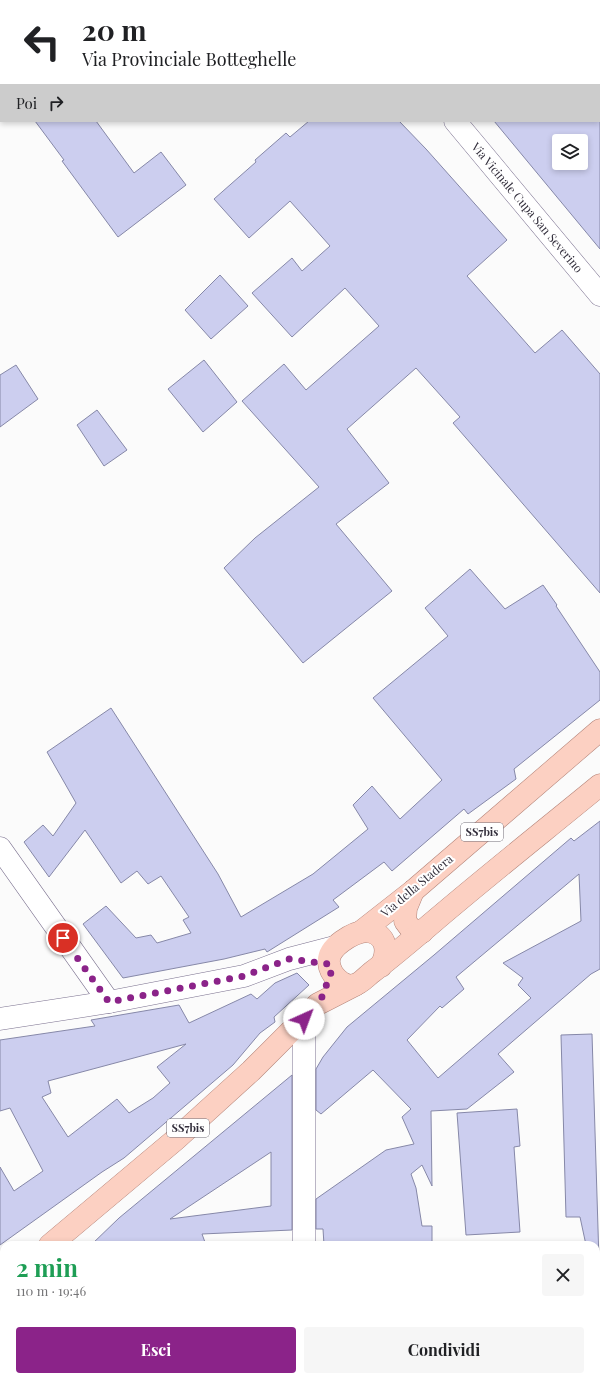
<!DOCTYPE html>
<html lang="it">
<head>
<meta charset="utf-8">
<style>
	:root { --surface:#fff; --page:#f6f6f6; --text:#202124; --muted:#757577; --accent:#8b2389 }
	body { margin:0; font-family:"Playfair Display",serif; background:var(--page); color:var(--text); height:100vh; display:flex; flex-direction:column; font-size:15px; white-space:nowrap }
	* { box-sizing:border-box; margin:0 }
	p { font-size:13px; color:var(--muted) }
	.icon { flex:none; width:22px; height:22px; fill:none; stroke:currentColor; stroke-width:2; stroke-linecap:round; stroke-linejoin:round }
	.map { position:relative; flex:1; overflow:hidden }
	.side { position:absolute; left:0px; top:1241px; width:600px; height:140px; display:flex; flex-direction:column; background:var(--surface); border-radius:12px 12px 0 0; box-shadow:0 2px 6px #0003 }
	.side>* { flex:none }
	.hud { position:absolute; left:0px; top:0px; width:600px; height:122px; box-shadow:0 2px 6px #0003; background:#fff; color:var(--text); overflow:hidden }
	.controls { position:absolute; left:552px; top:134px; display:grid; gap:8px }
	.controls a { display:grid; place-items:center; width:36px; height:36px; border-radius:4px; background:var(--surface); box-shadow:0 2px 6px #0003; font-size:20px }
	.pin { position:absolute; display:grid; place-items:center; width:34px; height:34px; color:#fff; margin:-17px; border:2px solid #fff; border-radius:50%; box-shadow:0 1px 4px #0007 }
	.me { position:absolute; width:44px; margin:-22px; rotate:43deg; stroke-linejoin:round; filter:drop-shadow(0 0 3px #0008) }
	.turn { display:flex; align-items:center; gap:14px; height:84px; padding:0 16px; font-size:18px }
	.turn .icon { width:52px; height:52px; stroke-width:2.5 }
	.turn b { display:block; font-size:28px; line-height:34px }
	.then { display:flex; align-items:center; height:38px; padding:0 16px; background:#0003; gap:8px; font-size:15px }
	.round { display:grid; place-items:center; flex:none; width:42px; height:42px; border-radius:4px; background:var(--page) }
	.head { display:flex; align-items:center; justify-content:space-between; height:68px; padding:0 16px }
	h1 { font-size:24px; font-weight:700; line-height:30px; color:#1e9e55 }
	.button { display:flex; gap:8px; margin-top:auto; padding:8px 16px }
	.button a { flex:1; height:46px; border-radius:4px; background:var(--accent); color:#fff; font-size:16px; font-weight:700; line-height:46px; text-align:center }
	.button a+a { background:var(--page); color:var(--text) }
	.map>svg:first-child { display:block }
	.building { fill:#ccceef; stroke:#8688a8; fill-rule:evenodd }
	.lines { fill:none; stroke-linecap:round; stroke-linejoin:round }
	.lane-casing { stroke:#7b718f; stroke-width:14 }
	.street-casing { stroke:#7b718f; stroke-width:23 }
	.secondary-casing { stroke:#7b718f; stroke-width:23 }
	.primary-casing { stroke:#b48479; stroke-width:23 }
	.lane { stroke:#fff; stroke-width:13 }
	.street { stroke:#fff; stroke-width:22 }
	.secondary { stroke:#fff; stroke-width:22 }
	.primary { stroke:#fcd0c2; stroke-width:22 }
	.route { stroke:#8b2389; stroke-width:7; stroke-dasharray:0 12.6 }
	.labels { text-anchor:middle; stroke-width:4; stroke-linejoin:round; paint-order:stroke }
	.shield { fill:#fff; stroke:#706d76; stroke-width:1 }
	.shield-label { font-size:11px; font-weight:bold; fill:#332f3c }
	.street-label { font-size:12px; fill:#332f3c; stroke:#fff }
</style>
</head>
<body>
<div class="map">
<svg width="600" height="1381" viewBox="0 0 600 1381">
	<rect width="100%" height="100%" fill="#fbfbfb"/>
	<g class="building">
		<path d="M 35,121 L 96,121 L 134,173 L 161,152 L 186,185 L 118,237 L 62,161 L 64,160 Z"/>
		<path d="M 309,121 L 399,121 L 426,149 L 507,240 L 467,276 L 535,353 L 562,330 L 600,374 L 600,593 L 453,423 L 460,417 L 416,368 L 347,429 L 389,483 L 336,524 L 392,591 L 303,663 L 224,568 L 255,538 L 319,487 L 242,401 L 284,364 L 306,390 L 379,326 L 345,288 L 292,337 L 252,293 L 292,258 L 302,271 L 330,246 L 290,201 L 249,238 L 214,199 L 256,162 L 255,160 L 286,133 L 290,137 Z"/>
		<path d="M 494,121 L 600,121 L 600,249 ZM 559,141 L 581,141 L 581,163 L 559,163 Z"/>
		<path d="M 220,275 L 248,306 L 211,339 L 185,310 Z"/>
		<path d="M 204,360 L 237,402 L 203,432 L 168,389 Z"/>
		<path d="M 16,365 L 38,399 L 0,427 L 0,375 Z"/>
		<path d="M 97,410 L 127,450 L 104,466 L 77,425 Z"/>
		<path d="M 470,569 L 505,609 L 543,585 L 557,605 L 556,606 L 600,672 L 600,700 L 514,769 L 516,779 L 468,814 L 464,809 L 392,871 L 384,862 L 333,900 L 339,907 L 267,952 L 265,949 L 224,959 L 123,978 L 83,924 L 106,906 L 136,938 L 151,935 L 157,943 L 191,933 L 183,920 L 189,917 L 161,876 L 148,884 L 137,871 L 121,883 L 85,830 L 49,877 L 24,842 L 43,825 L 53,836 L 76,803 L 47,752 L 111,708 L 218,874 L 241,917 L 313,874 L 368,829 L 353,805 L 372,786 L 400,819 L 442,780 L 373,698 L 448,636 L 425,608 Z"/>
		<path d="M 600,821 L 600,969 L 591,974 L 498,1054 L 514,1072 L 467,1109 L 431,1111 L 432,1186 L 422,1165 L 411,1174 L 416,1188 L 422,1226 L 432,1226 L 432,1245 L 324,1245 L 323,1229 L 316,1229 L 316,1199 L 386,1150 L 414,1144 L 402,1117 L 411,1109 L 373,1070 L 321,1114 L 316,1110 L 316,1069 L 323,1057 L 347,1027 L 434,955 L 571,838 L 574,841 ZM 579,874 L 581,921 L 503,963 L 523,978 L 518,985 L 531,998 L 438,1078 L 407,1040 L 440,1006 L 442,1008 L 464,989 L 456,977 Z"/>
		<path d="M 297,973 L 309,985 L 274,1017 L 275,1022 L 260,1033 L 233,1065 L 124,1158 L 102,1172 L 0,1245 L 0,1167 L 14,1191 L 43,1171 L 10,1108 L 0,1111 L 0,1040 L 95,1026 L 91,1020 L 179,1005 L 189,1023 L 251,994 L 257,999 L 275,983 ZM 186,1044 L 157,1067 L 170,1083 L 153,1098 L 129,1113 L 117,1099 L 68,1137 L 42,1097 L 51,1093 L 48,1081 Z"/>
		<path d="M 592,1034 L 599,1261 L 596,1262 L 596,1245 L 586,1245 L 580,1217 L 566,1217 L 561,1035 Z"/>
		<path d="M 292,1075 L 292,1230 L 202,1234 L 206,1245 L 91,1245 L 119,1218 ZM 271,1152 L 271,1206 L 170,1219 Z"/>
		<path d="M 517,1109 L 520,1146 L 514,1147 L 520,1232 L 466,1235 L 457,1113 Z"/>
	</g>
	<g class="lines">
		<g class="lane-casing">
			<path id="lane" d="M 89,1377 L 92,1381"/>
		</g>
		<g class="street-casing">
			<g id="street">
				<path d="M 357,0 L 357,1"/>
				<path d="M 455,121 L 600,295"/>
				<path d="M 0,848 L 109,1002"/>
				<path d="M 304,1019 L 304,1245"/>
				<path d="M 221,1381 L 226,1377"/>
				<path d="M 304,1381 L 304,1377"/>
			</g>
		</g>
		<g class="secondary-casing">
			<path id="secondary" d="M 0,1019 L 109,1002 L 244,976 L 289,959 L 335,947"/>
		</g>
		<g class="primary-casing">
			<g id="primary">
				<path d="M 413,891 L 406,908 L 405,921 L 411,929 L 422,932"/>
				<path d="M 362,931 L 413,891 L 600,730"/>
				<path d="M 381,966 C 389,951 387,934 367,931 C 353,932 327,947 329,963 C 330,974 342,988 354,985 C 360,984 366,977 371,973 C 392,957 412,940 432,923 C 487,876 544,831 600,785"/>
				<path d="M 50,1245 L 175,1140 L 251,1071 L 318,1004 L 355,985"/>
				<path d="M 0,1287 L 4,1284"/>
			</g>
		</g>
		<use href="#lane" class="lane"/>
		<use href="#street" class="street"/>
		<use href="#secondary" class="secondary"/>
		<use href="#primary" class="primary"/>
	</g>
	<g class="lines">
		<path class="route" d="M 63,938 L 109,1002 L 244,976 L 289,959 L 329,964 L 332,970 L 320,1002 L 304,1019"/>
	</g>
	<g class="labels">
		<g class="shield">
			<rect x="461" y="823" width="42" height="18" rx="3"/>
			<rect x="167" y="1119" width="42" height="18" rx="3"/>
		</g>
		<g class="shield-label">
			<text x="482" y="836">SS7bis</text>
			<text x="188" y="1132">SS7bis</text>
		</g>
		<g class="street-label">
			<text transform="translate(527 208) rotate(50)" y="4">Via Vicinale Cupa San Severino</text>
			<text transform="translate(417 886) rotate(-40)" y="4">Via della Stadera</text>
		</g>
	</g>
</svg>
<div class="controls">
<a><svg class="icon" aria-label="layers" viewBox="0 0 24 24"><path d="M12 4l9 5-9 5-9-5zM3 14l9 5 9-5"/></svg></a>
</div>
<div class="pin" style="left:63px;top:938px;background:#d93025"><svg class="icon" aria-label="arrive" viewBox="0 0 24 24"><path d="M6 21V4h12l-3 4 3 4H6"/></svg></div>
<svg class="me" style="left:304px;top:1019px" viewBox="-20 -20 40 40"><circle r="19" fill="#fff"/><path d="M0-13L10 11 0 6-10 11z" fill="#8b2389"/></svg>
<div class="hud">
<div class="turn"><svg class="icon" aria-label="left" viewBox="0 0 24 24"><path d="M17 20v-9H6M10 6l-5 5 5 5"/></svg><div><b>20 m</b>Via Provinciale Botteghelle</div></div>
<div class="then">Poi<svg class="icon" aria-label="right" viewBox="0 0 24 24"><path d="M7 20v-9h11M14 6l5 5-5 5"/></svg></div>
</div>
<section class="side">
<div class="head"><div><h1>2 min</h1><p>110 m · 19:46</p></div><a class="round"><svg class="icon" aria-label="close" viewBox="0 0 24 24"><path d="M6 6l12 12M18 6L6 18"/></svg></a></div>
<div class="button"><a>Esci</a><a>Condividi</a></div>
</section>
</div>
</body>
</html>
